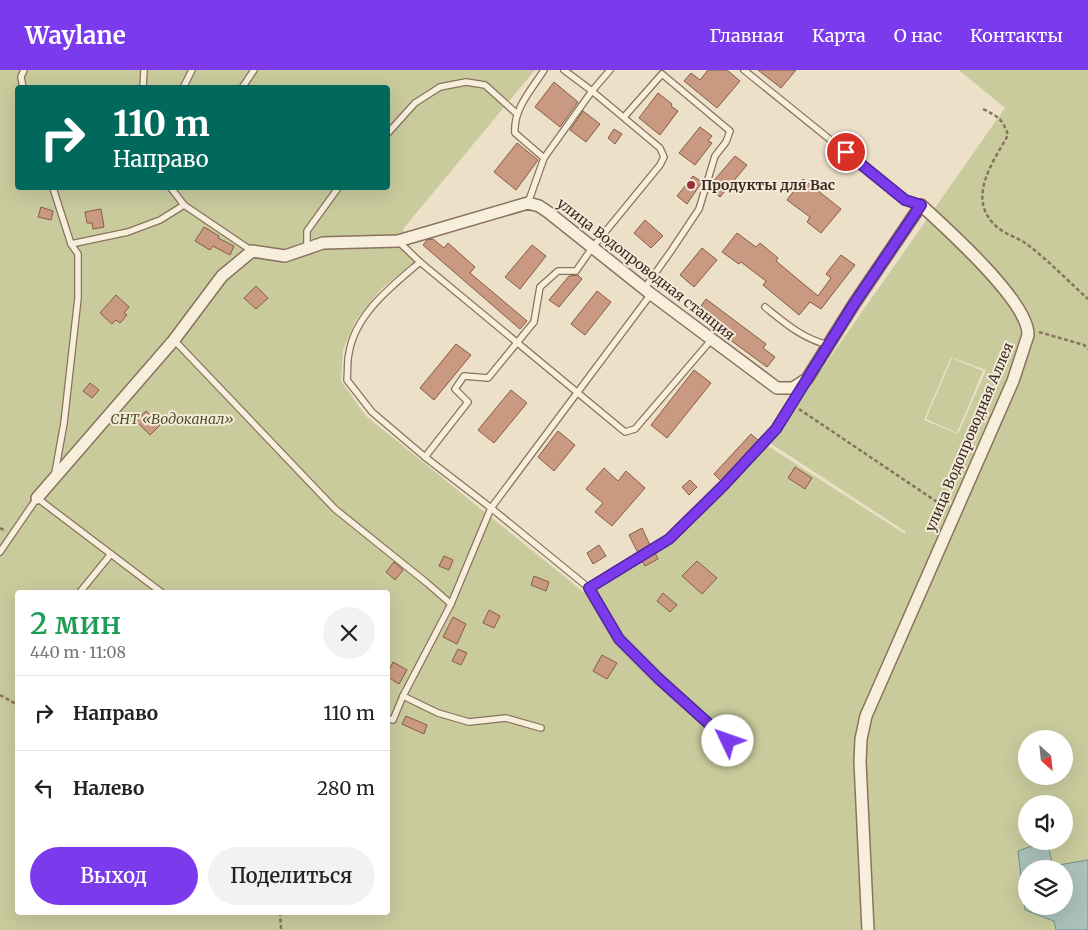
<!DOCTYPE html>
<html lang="ru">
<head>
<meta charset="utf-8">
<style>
	:root { --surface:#fff; --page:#f2f2f2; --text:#222; --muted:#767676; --line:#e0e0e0; --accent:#7c3aed }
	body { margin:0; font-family:Merriweather,serif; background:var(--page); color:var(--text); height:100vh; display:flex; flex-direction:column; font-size:19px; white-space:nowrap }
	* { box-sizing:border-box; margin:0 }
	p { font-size:16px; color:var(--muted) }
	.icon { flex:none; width:28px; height:28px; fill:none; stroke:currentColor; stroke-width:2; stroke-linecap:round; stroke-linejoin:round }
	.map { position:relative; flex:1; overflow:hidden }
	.side { position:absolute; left:15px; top:520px; width:375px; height:325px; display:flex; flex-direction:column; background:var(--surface); border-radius:5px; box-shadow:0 5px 20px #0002 }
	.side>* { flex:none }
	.hud { position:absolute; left:15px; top:15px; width:375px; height:105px; border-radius:5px; box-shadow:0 5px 20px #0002; background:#00695c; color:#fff; overflow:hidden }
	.needle { width:32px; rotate:153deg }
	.fabs { position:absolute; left:1018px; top:660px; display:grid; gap:10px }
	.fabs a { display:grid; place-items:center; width:55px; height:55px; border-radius:50%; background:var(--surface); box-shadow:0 5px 20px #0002; font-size:25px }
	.pin { position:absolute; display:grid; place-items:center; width:42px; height:42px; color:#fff; margin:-21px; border:2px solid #fff; border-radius:50%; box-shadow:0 1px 5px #0007 }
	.me { position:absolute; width:55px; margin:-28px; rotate:312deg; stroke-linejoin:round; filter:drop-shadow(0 0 4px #0008) }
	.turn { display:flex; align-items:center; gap:18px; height:105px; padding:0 15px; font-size:22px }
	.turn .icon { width:65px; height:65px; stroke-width:2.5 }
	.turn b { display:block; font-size:35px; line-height:42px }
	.round { display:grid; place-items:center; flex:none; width:52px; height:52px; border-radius:26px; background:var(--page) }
	.head { display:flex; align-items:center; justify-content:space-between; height:85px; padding:0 15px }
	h1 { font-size:30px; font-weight:600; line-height:38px; color:#1e9e55 }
	.cta { display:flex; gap:10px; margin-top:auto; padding:10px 15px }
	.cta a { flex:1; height:58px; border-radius:30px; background:var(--accent); color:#fff; font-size:20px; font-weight:600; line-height:58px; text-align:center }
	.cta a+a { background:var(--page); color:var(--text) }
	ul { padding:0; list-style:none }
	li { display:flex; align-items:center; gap:15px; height:75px; padding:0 15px; border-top:1px solid var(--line) }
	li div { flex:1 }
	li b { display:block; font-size:19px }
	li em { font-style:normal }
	header { display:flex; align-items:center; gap:30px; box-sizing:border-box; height:70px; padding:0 25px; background:var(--accent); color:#fff }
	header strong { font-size:24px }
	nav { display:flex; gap:28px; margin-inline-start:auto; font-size:18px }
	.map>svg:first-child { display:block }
	.green { fill:#c9cb9d; fill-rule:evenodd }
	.water { fill:#aac1b9; stroke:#709086; fill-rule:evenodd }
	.building { fill:#c99a81; stroke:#875b45 }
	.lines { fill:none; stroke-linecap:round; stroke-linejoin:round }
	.lane-casing { stroke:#89725e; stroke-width:8 }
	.street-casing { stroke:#89725e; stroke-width:14 }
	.path { stroke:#89725e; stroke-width:2.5; stroke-dasharray:4 2.5; stroke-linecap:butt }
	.lane { stroke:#f8eedc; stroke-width:5.5 }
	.street { stroke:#f8eedc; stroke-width:11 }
	.route-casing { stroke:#51269a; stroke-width:12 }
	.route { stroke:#7c3aed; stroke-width:9 }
	.poi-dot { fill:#953139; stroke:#f5ead9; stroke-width:2 }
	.labels { text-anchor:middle; stroke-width:4; stroke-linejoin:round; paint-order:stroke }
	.poi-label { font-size:14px; font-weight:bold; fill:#3a2b21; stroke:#f5ead9; text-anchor:start }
	.street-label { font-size:14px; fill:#3a2b21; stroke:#f5ead9 }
	.park-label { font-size:14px; font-style:italic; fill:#4d5529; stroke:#f5ead9 }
</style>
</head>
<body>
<header>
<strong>Waylane</strong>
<nav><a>Главная</a><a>Карта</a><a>О нас</a><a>Контакты</a></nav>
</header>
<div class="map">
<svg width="1088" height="860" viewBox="0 0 1088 860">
	<rect width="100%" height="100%" fill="#ede0c9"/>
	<g class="green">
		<path d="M 0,0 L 535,0 L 403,159 L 415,192 L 381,219 L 355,251 L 343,280 L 341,311 L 366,346 L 586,524 L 672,472 L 727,420 L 768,376 L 905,464 L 906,462 L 770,373 L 1005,38 L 959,0 L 1088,0 L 1088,860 L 0,860 ZM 18,18 L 388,18 L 388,118 L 18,118 ZM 951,287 L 986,300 L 958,364 L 924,350 ZM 18,522 L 388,522 L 388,842 L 18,842 ZM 1026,669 L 1064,669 L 1064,706 L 1026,706 ZM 1026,734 L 1064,734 L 1064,771 L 1026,771 ZM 1026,799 L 1064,799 L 1064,836 L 1026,836 Z"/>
		<path d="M 952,288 L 983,301 L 957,363 L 926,349 Z"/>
	</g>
	<path class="water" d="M 1037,774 L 1049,779 L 1053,796 L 1088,790 L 1088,860 L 1056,860 L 1054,851 L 1025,840 L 1018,781 ZM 1026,799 L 1064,799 L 1064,836 L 1026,836 Z"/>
	<g class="building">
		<path d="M 708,0 L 727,0 L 740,11 L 717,38 L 684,11 L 691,3 L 700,10 Z"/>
		<path d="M 758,0 L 796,0 L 781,18 Z"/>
		<path d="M 554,12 L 578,32 L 560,57 L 535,37 Z"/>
		<path d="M 658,23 L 672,34 L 671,36 L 678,41 L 660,65 L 639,48 Z"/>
		<path d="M 583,41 L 600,54 L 586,72 L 570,60 Z"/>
		<path d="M 700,57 L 712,66 L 708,71 L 712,73 L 695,95 L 679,83 Z"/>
		<path d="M 614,59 L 622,64 L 615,74 L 608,68 Z"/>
		<path d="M 517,73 L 538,90 L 516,120 L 494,102 Z"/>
		<path d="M 735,86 L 747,95 L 720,127 L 710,118 L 711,114 Z"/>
		<path d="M 693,106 L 702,112 L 687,134 L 677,126 Z"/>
		<path d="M 803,109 L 841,139 L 821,163 L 807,152 L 810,147 L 787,130 Z"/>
		<path d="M 41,137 L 53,141 L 51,150 L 38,147 Z"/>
		<path d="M 101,139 L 104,157 L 93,159 L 92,153 L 87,153 L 85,142 Z"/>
		<path d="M 645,150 L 663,166 L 651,178 L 634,163 Z"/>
		<path d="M 204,157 L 219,166 L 218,168 L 234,176 L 230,185 L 213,176 L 210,180 L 195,171 Z"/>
		<path d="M 737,163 L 756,177 L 760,173 L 778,188 L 776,191 L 818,226 L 831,208 L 826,204 L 841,185 L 855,195 L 821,239 L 810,232 L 799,245 L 763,215 L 766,211 L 741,192 L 739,194 L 722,182 Z"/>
		<path d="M 433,169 L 444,178 L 448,173 L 475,197 L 470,203 L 527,251 L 520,259 L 423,175 L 427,170 Z"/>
		<path d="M 532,175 L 546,186 L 520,219 L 505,207 Z"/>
		<path d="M 702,178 L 717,190 L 694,217 L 680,205 Z"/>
		<path d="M 578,205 L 582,209 L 559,237 L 549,230 L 569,206 Z"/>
		<path d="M 256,216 L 268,228 L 256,239 L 244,228 Z"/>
		<path d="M 597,221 L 611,232 L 585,265 L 571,254 Z"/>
		<path d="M 116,225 L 129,237 L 124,243 L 127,245 L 120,253 L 116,250 L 112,254 L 100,243 Z"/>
		<path d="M 706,229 L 766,274 L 763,278 L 775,287 L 767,297 L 695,244 Z"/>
		<path d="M 456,274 L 471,285 L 434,330 L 420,318 Z"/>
		<path d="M 694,300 L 711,313 L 667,368 L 651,355 Z"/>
		<path d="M 90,313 L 99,320 L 92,328 L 83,321 Z"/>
		<path d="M 511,320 L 527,333 L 494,373 L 478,360 Z"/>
		<path d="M 146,341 L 160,355 L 150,365 L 136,351 Z"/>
		<path d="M 558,361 L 575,375 L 554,401 L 538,387 Z"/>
		<path d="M 751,364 L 759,371 L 721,411 L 714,404 Z"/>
		<path d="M 795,397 L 812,408 L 805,419 L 788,408 Z"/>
		<path d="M 604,398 L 618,411 L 626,401 L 645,418 L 612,456 L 595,442 L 603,433 L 586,419 Z"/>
		<path d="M 690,410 L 697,417 L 689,425 L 682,417 Z"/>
		<path d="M 642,458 L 650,475 L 638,483 L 629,465 Z"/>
		<path d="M 599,475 L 606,486 L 593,494 L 587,483 Z"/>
		<path d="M 655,483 L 658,489 L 645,496 L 642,491 Z"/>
		<path d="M 444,486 L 453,490 L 449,500 L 439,496 Z"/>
		<path d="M 697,491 L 717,508 L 702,524 L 682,506 Z"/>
		<path d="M 394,492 L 403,500 L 395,510 L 386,502 Z"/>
		<path d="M 534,506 L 549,512 L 546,521 L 531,515 Z"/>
		<path d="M 663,523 L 677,535 L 670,542 L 657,531 Z"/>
		<path d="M 489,540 L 500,546 L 494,558 L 483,553 Z"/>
		<path d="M 453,547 L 466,554 L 457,574 L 443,567 Z"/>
		<path d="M 458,579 L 467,583 L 461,595 L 452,591 Z"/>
		<path d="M 602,585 L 617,593 L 607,609 L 593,601 Z"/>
		<path d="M 393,592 L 407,600 L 399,614 L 388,607 L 388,602 Z"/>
		<path d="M 406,646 L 427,655 L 424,664 L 402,654 Z"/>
	</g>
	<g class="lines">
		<g class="lane-casing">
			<g id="lane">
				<path d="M 544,0 C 532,19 513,39 515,63 L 544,88"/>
				<path d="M 564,0 L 592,21 L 660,78 L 664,87 L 660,95 L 592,178 L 576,201 L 558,201 L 540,217 L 534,252 L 488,308 L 464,306 L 455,319 L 468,332 L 425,387 L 491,438 L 651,224"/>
				<path d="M 744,0 L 905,130 L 921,135"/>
				<path d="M 23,18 L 21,7 L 24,0"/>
				<path d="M 143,18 L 144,0"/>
				<path d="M 183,18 L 192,0"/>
				<path d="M 242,18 L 254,0"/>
				<path d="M 624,47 L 662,4 L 730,61 L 726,72 L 715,86 L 699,139 L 671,181 L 644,219"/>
				<path d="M 388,63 L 415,33 L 440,17 L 466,12 L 485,15 L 516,43"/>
				<path d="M 53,118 L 71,174"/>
				<path d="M 171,118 L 184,135"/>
				<path d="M 528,133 L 544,88 L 592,21 L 610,0"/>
				<path d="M 398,171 L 420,192 L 625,362 L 635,359 L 712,269"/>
				<path d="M 307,179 L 307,161 L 338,118"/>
				<path d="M 420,192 C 392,216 355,244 349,283 C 347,291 348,301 347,310 L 372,342 L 425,387"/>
				<path d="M 765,237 C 785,253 803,269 829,275"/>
				<path d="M 174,270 L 335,439 L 427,513 L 451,534"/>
				<path d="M 55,403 L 64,353 L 78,228 L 78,184 L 71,174 L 128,162 L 160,150 L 184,135 L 252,181"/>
				<path d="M 0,482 L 37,428 L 161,522"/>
				<path d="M 589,518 L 619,569 L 659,609 L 728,671"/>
				<path d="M 80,522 L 111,484"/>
				<path d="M 403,626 L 438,643 L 469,652 L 506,648 L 541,658"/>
				<path d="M 388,649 L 393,650 L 403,626 L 451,534 L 491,438 L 589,518 L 669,469 L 724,415 L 776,359 L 803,315"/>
			</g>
		</g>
		<g class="street-casing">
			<path id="street" d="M 37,428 L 174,270 L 222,206 L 252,181 L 285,186 L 323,173 L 398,171 L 528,133 L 539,136 L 548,142 L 651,224 L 777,318 L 793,318 L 807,309 L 854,234 L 921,135 C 947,159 1029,232 1028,265 L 1013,311 L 866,646 L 861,669 L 860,692 L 868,860"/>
		</g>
		<g class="path">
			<path d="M 983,39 C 997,46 1003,49 1008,65 C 992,94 965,130 998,158 C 1007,165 1019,168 1028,175 C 1049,191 1068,211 1088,229"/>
			<path d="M 1039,262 L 1084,275 L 1088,279"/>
			<path d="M 799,339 L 946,438"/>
			<path d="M 0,458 L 6,461"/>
			<path d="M 0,625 L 18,635"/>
			<path d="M 280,842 L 281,860"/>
		</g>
		<use href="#lane" class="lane"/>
		<use href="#street" class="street"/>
	</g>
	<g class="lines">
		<g class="route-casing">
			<path id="route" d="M 728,671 L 659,609 L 619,569 L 589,518 L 669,469 L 724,415 L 776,359 L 854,234 L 921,135 L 905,130 L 846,82"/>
		</g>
		<use href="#route" class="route"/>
	</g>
	<circle class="poi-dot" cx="691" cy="115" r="5"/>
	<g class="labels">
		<g class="poi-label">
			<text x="701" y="120">Продукты для Вас</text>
		</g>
		<g class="street-label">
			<text transform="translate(646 199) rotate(38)" y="5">улица Водопроводная станция</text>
			<text transform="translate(969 367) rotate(-67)" y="5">улица Водопроводная Аллея</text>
		</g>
		<g class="park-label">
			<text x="172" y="354">СНТ «Водоканал»</text>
		</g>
	</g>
</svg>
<div class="fabs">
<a><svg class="needle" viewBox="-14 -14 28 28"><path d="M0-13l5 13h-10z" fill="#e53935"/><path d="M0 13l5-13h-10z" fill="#767676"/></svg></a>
<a><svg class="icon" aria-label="sound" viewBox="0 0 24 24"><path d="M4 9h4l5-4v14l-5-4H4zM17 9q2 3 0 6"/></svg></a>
<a><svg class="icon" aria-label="layers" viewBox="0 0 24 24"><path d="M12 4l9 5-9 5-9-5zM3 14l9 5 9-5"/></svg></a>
</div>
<div class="pin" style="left:846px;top:82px;background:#d93025"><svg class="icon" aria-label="arrive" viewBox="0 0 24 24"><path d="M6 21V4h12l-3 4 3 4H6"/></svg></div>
<svg class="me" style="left:728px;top:671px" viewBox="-20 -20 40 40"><circle r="19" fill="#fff"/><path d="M0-13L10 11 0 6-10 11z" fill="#7c3aed"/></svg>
<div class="hud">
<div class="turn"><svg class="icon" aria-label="right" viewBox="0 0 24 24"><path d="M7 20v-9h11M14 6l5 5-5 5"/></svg><div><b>110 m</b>Направо</div></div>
</div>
<section class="side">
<div class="head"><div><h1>2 мин</h1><p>440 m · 11:08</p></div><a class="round"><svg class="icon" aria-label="close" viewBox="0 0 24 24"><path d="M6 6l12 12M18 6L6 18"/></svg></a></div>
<ul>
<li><svg class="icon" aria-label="right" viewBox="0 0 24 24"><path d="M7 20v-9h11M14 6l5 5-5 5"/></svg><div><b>Направо</b></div><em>110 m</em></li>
<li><svg class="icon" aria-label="left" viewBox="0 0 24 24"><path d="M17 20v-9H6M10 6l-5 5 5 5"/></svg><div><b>Налево</b></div><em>280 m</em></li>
</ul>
<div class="cta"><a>Выход</a><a>Поделиться</a></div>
</section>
</div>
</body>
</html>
